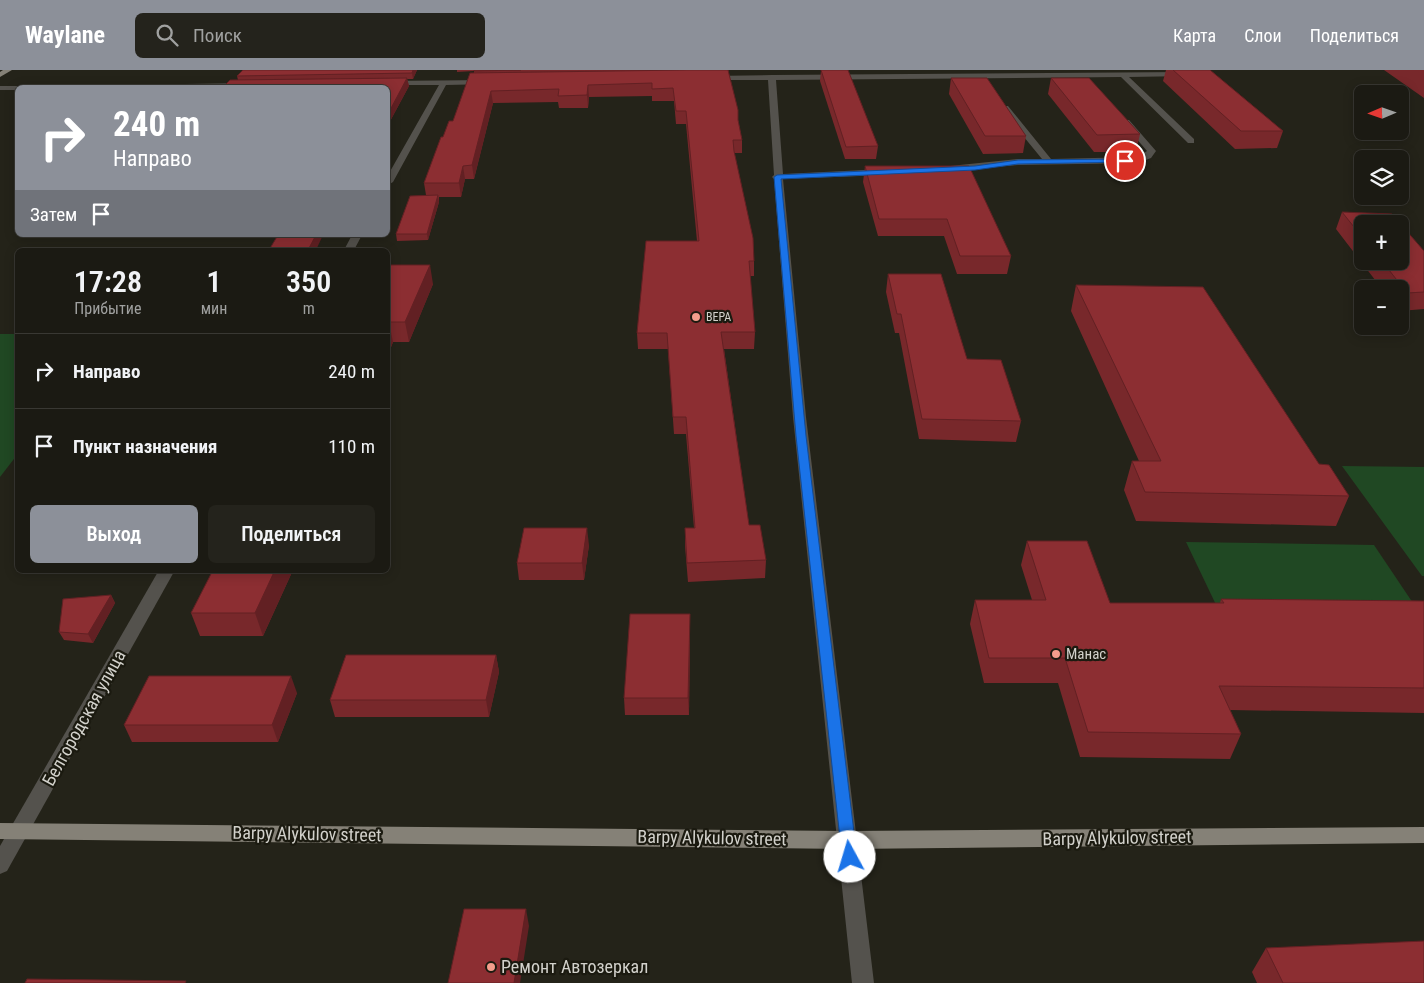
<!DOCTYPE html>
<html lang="ru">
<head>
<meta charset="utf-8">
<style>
	:root { --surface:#1b1a13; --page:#24231c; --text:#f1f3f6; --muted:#a0a1a0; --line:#393833; --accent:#8c9099 }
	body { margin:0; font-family:"Roboto Condensed",sans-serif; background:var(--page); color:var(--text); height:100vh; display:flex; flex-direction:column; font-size:19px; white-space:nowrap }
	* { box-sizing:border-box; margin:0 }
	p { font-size:16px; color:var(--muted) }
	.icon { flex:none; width:28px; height:28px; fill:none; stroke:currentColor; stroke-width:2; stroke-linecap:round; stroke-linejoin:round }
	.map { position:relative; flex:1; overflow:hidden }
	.panel { position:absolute; left:15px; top:178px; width:375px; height:325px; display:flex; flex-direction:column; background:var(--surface); border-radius:8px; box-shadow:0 2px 12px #0003,0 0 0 1px var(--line) }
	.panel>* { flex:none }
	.top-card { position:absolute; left:15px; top:15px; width:375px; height:152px; border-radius:8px; box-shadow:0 2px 12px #0003,0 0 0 1px var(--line); background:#8c9099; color:#fff; overflow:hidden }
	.needle { width:32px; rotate:268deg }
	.controls { position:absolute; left:1354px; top:15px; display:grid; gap:10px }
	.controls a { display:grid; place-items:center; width:55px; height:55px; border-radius:8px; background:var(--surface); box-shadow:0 2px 12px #0003,0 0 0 1px var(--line); font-size:25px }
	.pin { position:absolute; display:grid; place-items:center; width:42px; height:42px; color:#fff; margin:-21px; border:2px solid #fff; border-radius:50%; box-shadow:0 1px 5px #0007 }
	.me { position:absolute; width:55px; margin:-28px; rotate:354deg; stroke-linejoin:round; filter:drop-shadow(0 0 4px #0008) }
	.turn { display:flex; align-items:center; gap:18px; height:105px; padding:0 15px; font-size:22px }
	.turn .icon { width:65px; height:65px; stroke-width:2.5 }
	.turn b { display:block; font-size:35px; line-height:42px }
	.then { display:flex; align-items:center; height:48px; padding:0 15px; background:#0003; gap:10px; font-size:19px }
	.eta { display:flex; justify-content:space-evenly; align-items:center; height:85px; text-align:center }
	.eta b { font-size:30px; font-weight:600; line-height:35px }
	.action { display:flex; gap:10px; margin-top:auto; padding:10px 15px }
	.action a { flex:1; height:58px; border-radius:8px; background:var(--accent); color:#fff; font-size:20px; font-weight:600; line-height:58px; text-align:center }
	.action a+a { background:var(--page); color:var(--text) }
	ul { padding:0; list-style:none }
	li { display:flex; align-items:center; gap:15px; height:75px; padding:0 15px; border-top:1px solid var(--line) }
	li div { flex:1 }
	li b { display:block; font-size:19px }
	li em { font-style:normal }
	header { display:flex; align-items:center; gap:30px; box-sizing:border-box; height:70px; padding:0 25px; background:var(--accent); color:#fff }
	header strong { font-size:24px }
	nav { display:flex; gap:28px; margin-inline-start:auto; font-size:18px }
	.search { width:350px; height:45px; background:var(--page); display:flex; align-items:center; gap:12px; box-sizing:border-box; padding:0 18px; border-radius:8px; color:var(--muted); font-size:19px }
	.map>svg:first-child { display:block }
	.green { fill:#204823 }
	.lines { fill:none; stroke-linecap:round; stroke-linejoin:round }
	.street { fill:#54524d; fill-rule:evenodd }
	.primary { fill:#858177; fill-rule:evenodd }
	.wall { fill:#78282b; fill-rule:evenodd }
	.shaded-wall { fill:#622023 }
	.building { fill:#8c2e32; stroke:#622023 }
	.route { fill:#1a73e8; stroke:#114b97 }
	.poi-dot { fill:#f49d8c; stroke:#1b1a10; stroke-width:2 }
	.labels { text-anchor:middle; stroke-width:4.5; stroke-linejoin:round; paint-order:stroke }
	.far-poi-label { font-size:12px; fill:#d2d1cb; stroke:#1b1a10; text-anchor:start }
	.poi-label { font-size:15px; fill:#d2d1cb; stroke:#1b1a10; text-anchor:start }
	.near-street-label { font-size:18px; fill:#d2d1cb; stroke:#1b1a10 }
	.near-poi-label { font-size:18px; fill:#d2d1cb; stroke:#1b1a10; text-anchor:start }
</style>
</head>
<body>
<header>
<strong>Waylane</strong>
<div class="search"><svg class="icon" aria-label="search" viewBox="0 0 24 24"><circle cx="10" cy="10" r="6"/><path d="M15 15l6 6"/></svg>Поиск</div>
<nav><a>Карта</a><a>Слои</a><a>Поделиться</a></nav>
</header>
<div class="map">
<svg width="1424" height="913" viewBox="0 0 1424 913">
	<rect width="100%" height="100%" fill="#242319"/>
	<g class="green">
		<path d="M 0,264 L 17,264 L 17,385 L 0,407 Z"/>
		<path d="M 1342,396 L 1424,397 L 1424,506 L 1422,506 Z"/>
		<path d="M 1186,472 L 1374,475 L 1421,545 L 1219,541 Z"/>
	</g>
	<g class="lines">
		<g class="street">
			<path d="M 1185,2 L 1189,4 L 1188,6 L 1129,7 L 1194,69 L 1194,73 L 1188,73 L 1121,7 L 776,10 L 783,104 L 885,99 L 890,102 L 885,105 L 783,109 L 806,347 L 874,913 L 852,913 L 793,347 L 774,109 L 772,107 L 774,105 L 768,10 L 711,10 L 707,8 L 711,6 L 772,5 Z"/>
			<path d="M 488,10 L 491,10 L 491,14 L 446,15 L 393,112 L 388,115 L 388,105 L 439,15 L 385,15 L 385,11 Z"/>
			<path d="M 246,13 L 247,15 L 243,17 L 58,18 L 62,16 Z"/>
			<path d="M 0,16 L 18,16 L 22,18 L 18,18 L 18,20 L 0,20 Z"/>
			<path d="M 1002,36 L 1008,36 L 1051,89 L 1137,87 L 1147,81 L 1122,52 L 1126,50 L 1129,50 L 1156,81 L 1151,88 L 1138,93 L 1018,95 L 947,101 L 945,99 L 950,96 L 1018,89 L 1042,89 L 1002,40 Z"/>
			<path d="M 352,165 L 362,165 L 354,180 L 344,180 Z"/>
			<path d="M 159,500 L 175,500 L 7,801 L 0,804 L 0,776 Z"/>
		</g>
		<g class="primary">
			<path d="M 3,0 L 12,0 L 0,7 L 0,2 Z"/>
			<path d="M 0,753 L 848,761 L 1424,757 L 1424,773 L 848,779 L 0,769 Z"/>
		</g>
	</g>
	<g class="wall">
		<path d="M 417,0 L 413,9 L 407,9 L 409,16 L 388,55 L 388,18 L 238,10 L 237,6 Z"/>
		<path d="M 457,0 L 728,0 L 742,70 L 742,83 L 734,83 L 754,191 L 754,206 L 750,206 L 755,262 L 754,279 L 724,279 L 749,455 L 766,490 L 765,508 L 688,512 L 685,476 L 685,458 L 694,458 L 686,364 L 674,364 L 668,279 L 638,279 L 637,263 L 697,171 L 686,54 L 676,54 L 674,31 L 652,31 L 652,26 L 589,27 L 588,38 L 559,38 L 558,32 L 493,33 L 474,109 L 465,109 L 461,127 L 439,127 L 439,132 L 428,170 L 397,171 L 396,164 L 426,125 L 424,113 L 443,67 L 453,51 L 474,3 L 474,1 L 457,2 Z"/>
		<path d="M 821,0 L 878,76 L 876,89 L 845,89 L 820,11 Z"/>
		<path d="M 1166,0 L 1210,0 L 1283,61 L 1277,78 L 1235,79 L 1163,11 Z"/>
		<path d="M 1384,0 L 1424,0 L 1424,28 Z"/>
		<path d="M 951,8 L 1026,66 L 1023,83 L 983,84 L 949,24 Z"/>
		<path d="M 1051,8 L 1140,64 L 1136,82 L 1094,82 L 1048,24 Z"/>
		<path d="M 865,96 L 1011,186 L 1007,204 L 957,204 L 944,166 L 878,166 L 863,112 Z"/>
		<path d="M 1342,142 L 1424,181 L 1424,239 L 1400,241 L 1400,219 L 1382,219 L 1336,159 ZM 1362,154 L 1400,191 L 1362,191 Z"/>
		<path d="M 388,195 L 433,214 L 409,272 L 393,272 L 388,285 Z"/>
		<path d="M 888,204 L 967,289 L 1021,351 L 1016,372 L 919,369 L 899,263 L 895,263 L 886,222 Z"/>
		<path d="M 1076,215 L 1319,394 L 1349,426 L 1336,456 L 1136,451 L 1124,420 L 1132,391 L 1139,391 L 1071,241 Z"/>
		<path d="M 1027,471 L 1110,533 L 1220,533 L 1221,529 L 1424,531 L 1424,643 L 1230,640 L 1241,664 L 1230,689 L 1080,687 L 1058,613 L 984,613 L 970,554 L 975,530 L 1032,530 L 1021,495 Z"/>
		<path d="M 589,475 L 584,510 L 519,510 L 517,493 Z"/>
		<path d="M 293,500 L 263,566 L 200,566 L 191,543 Z"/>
		<path d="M 111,525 L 115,533 L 93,573 L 64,570 L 59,562 Z"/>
		<path d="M 690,561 L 689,645 L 625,645 L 624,628 Z"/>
		<path d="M 496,585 L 499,602 L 489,647 L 335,647 L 330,630 Z"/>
		<path d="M 297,623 L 278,672 L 132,672 L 124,655 Z"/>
		<path d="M 1266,878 L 1424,913 L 1257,913 L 1252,902 Z"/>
	</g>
	<g class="shaded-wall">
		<path d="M 413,0 L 417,0 L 413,9 L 412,3 Z"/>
		<path d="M 407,8 L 409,16 L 388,55 L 388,44 Z"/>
		<path d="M 588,15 L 589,27 L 588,38 L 587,25 Z"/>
		<path d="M 491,21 L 493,33 L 474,109 L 472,95 Z"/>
		<path d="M 463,96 L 465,109 L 461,127 L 459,113 Z"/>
		<path d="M 438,125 L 439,132 L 428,170 L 427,164 Z"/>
		<path d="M 316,165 L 323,165 L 316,180 L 308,180 Z"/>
		<path d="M 430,195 L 433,214 L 409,272 L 405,252 Z"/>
		<path d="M 389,252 L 393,272 L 388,285 L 388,255 Z"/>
		<path d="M 587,458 L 589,475 L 584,510 L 582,493 Z"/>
		<path d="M 275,500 L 293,500 L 263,566 L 255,543 Z"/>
		<path d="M 111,525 L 115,533 L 93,573 L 88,564 Z"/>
		<path d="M 690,544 L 690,561 L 689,645 L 688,628 Z"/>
		<path d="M 496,585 L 499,602 L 489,647 L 486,630 Z"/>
		<path d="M 291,606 L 297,623 L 278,672 L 272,655 Z"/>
		<path d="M 526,839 L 529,856 L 520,913 L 514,913 Z"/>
	</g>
	<g class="building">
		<path d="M 243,0 L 413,0 L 412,3 L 237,6 Z"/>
		<path d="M 474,0 L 521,0 L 474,1 Z"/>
		<path d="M 686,0 L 728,0 L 738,40 L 738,50 L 742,70 L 733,70 L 734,81 L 753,168 L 754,191 L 749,191 L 755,262 L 721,262 L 749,455 L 760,455 L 766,490 L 687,493 L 685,458 L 695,458 L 686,347 L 673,347 L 667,263 L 637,263 L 646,171 L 699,171 L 686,41 L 676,41 L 673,18 L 652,19 L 652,13 L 588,15 L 587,25 L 558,26 L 559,19 L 491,21 L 472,95 L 463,96 L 459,113 L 424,113 L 441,67 L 443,67 L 449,51 L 453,51 L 470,3 Z"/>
		<path d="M 821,0 L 848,0 L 878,76 L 846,77 Z"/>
		<path d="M 1173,0 L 1210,0 L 1283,61 L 1241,61 Z"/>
		<path d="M 407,8 L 388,44 L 388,18 L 222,18 L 230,10 Z"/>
		<path d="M 951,8 L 987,8 L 1026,66 L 985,66 Z"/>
		<path d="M 1051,8 L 1089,8 L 1140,64 L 1097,65 Z"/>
		<path d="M 865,96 L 969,96 L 1011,186 L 960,186 L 947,149 L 879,149 Z"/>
		<path d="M 438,125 L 427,164 L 396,164 L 410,126 Z"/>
		<path d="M 1342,142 L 1392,144 L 1424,181 L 1424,222 L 1407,223 L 1382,191 L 1400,191 L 1400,154 L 1362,154 L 1362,167 Z"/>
		<path d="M 278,165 L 316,165 L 308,180 L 269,180 Z"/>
		<path d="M 388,195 L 430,195 L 405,252 L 389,252 L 388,255 Z"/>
		<path d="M 888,204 L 941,204 L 967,289 L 1001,290 L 1021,351 L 922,349 L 901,244 L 897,244 Z"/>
		<path d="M 1076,215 L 1203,217 L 1319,394 L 1329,395 L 1349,426 L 1145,422 L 1132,391 L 1161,391 Z"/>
		<path d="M 524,458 L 587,458 L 582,493 L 517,493 Z"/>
		<path d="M 1027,471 L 1087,471 L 1110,533 L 1224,533 L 1221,529 L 1424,531 L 1424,618 L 1219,616 L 1241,664 L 1088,662 L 1065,588 L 989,588 L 975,530 L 1046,530 Z"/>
		<path d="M 213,500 L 275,500 L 255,543 L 191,543 Z"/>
		<path d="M 111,525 L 88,564 L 59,562 L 63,529 Z"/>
		<path d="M 630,544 L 690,544 L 688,628 L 624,628 Z"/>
		<path d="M 346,585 L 496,585 L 486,630 L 330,630 Z"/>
		<path d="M 149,606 L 291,606 L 272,655 L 124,655 Z"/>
		<path d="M 464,839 L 526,839 L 514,913 L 448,913 Z"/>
		<path d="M 1424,871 L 1424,913 L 1283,913 L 1266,878 Z"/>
		<path d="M 27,909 L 186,911 L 185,913 L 25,913 Z"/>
	</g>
	<path class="route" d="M 1125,89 L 1129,91 L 1128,92 L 1018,94 L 975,100 L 781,109 L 806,366 L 857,787 L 855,791 L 850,793 L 844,791 L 842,787 L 796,366 L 774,107 L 777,105 L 975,96 L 1018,90 Z"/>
	<g class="poi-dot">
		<circle cx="696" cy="247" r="5"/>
		<circle cx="1056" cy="584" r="5"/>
		<circle cx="491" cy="897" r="5"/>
	</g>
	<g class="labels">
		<g class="far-poi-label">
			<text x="706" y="251">ВЕРА</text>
		</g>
		<g class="poi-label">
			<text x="1066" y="589">Манас</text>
		</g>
		<g class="near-street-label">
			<text transform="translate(84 648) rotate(-61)" y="6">Белгородская улица</text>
			<text transform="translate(307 764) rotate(1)" y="6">Barpy Alykulov street</text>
			<text transform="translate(712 768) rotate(1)" y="6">Barpy Alykulov street</text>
			<text transform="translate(1117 768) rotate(-1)" y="6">Barpy Alykulov street</text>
		</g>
		<g class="near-poi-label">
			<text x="501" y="903">Ремонт Автозеркал</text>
		</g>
	</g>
</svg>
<div class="controls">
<a><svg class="needle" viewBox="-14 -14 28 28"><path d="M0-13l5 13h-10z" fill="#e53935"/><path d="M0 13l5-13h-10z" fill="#a0a1a0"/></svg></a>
<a><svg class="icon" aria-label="layers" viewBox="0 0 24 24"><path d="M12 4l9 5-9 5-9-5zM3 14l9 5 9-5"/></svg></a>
<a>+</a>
<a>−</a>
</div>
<div class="pin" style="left:1125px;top:91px;background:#d93025"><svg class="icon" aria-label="arrive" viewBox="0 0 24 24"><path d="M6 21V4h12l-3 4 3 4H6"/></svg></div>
<svg class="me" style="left:850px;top:787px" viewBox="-20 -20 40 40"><circle r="19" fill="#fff"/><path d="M0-13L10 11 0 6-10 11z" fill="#1a73e8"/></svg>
<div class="top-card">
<div class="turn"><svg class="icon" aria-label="right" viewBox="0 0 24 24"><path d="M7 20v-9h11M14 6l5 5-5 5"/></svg><div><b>240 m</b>Направо</div></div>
<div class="then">Затем<svg class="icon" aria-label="arrive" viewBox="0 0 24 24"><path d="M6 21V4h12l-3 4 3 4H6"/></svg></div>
</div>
<section class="panel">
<div class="eta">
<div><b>17:28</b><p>Прибытие</p></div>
<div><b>1</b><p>мин</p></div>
<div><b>350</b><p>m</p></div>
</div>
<ul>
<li><svg class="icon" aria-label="right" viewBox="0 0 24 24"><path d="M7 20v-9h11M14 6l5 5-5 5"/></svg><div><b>Направо</b></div><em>240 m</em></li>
<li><svg class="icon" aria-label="arrive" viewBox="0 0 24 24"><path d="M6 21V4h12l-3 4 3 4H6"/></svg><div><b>Пункт назначения</b></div><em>110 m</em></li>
</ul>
<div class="action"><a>Выход</a><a>Поделиться</a></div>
</section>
</div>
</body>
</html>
